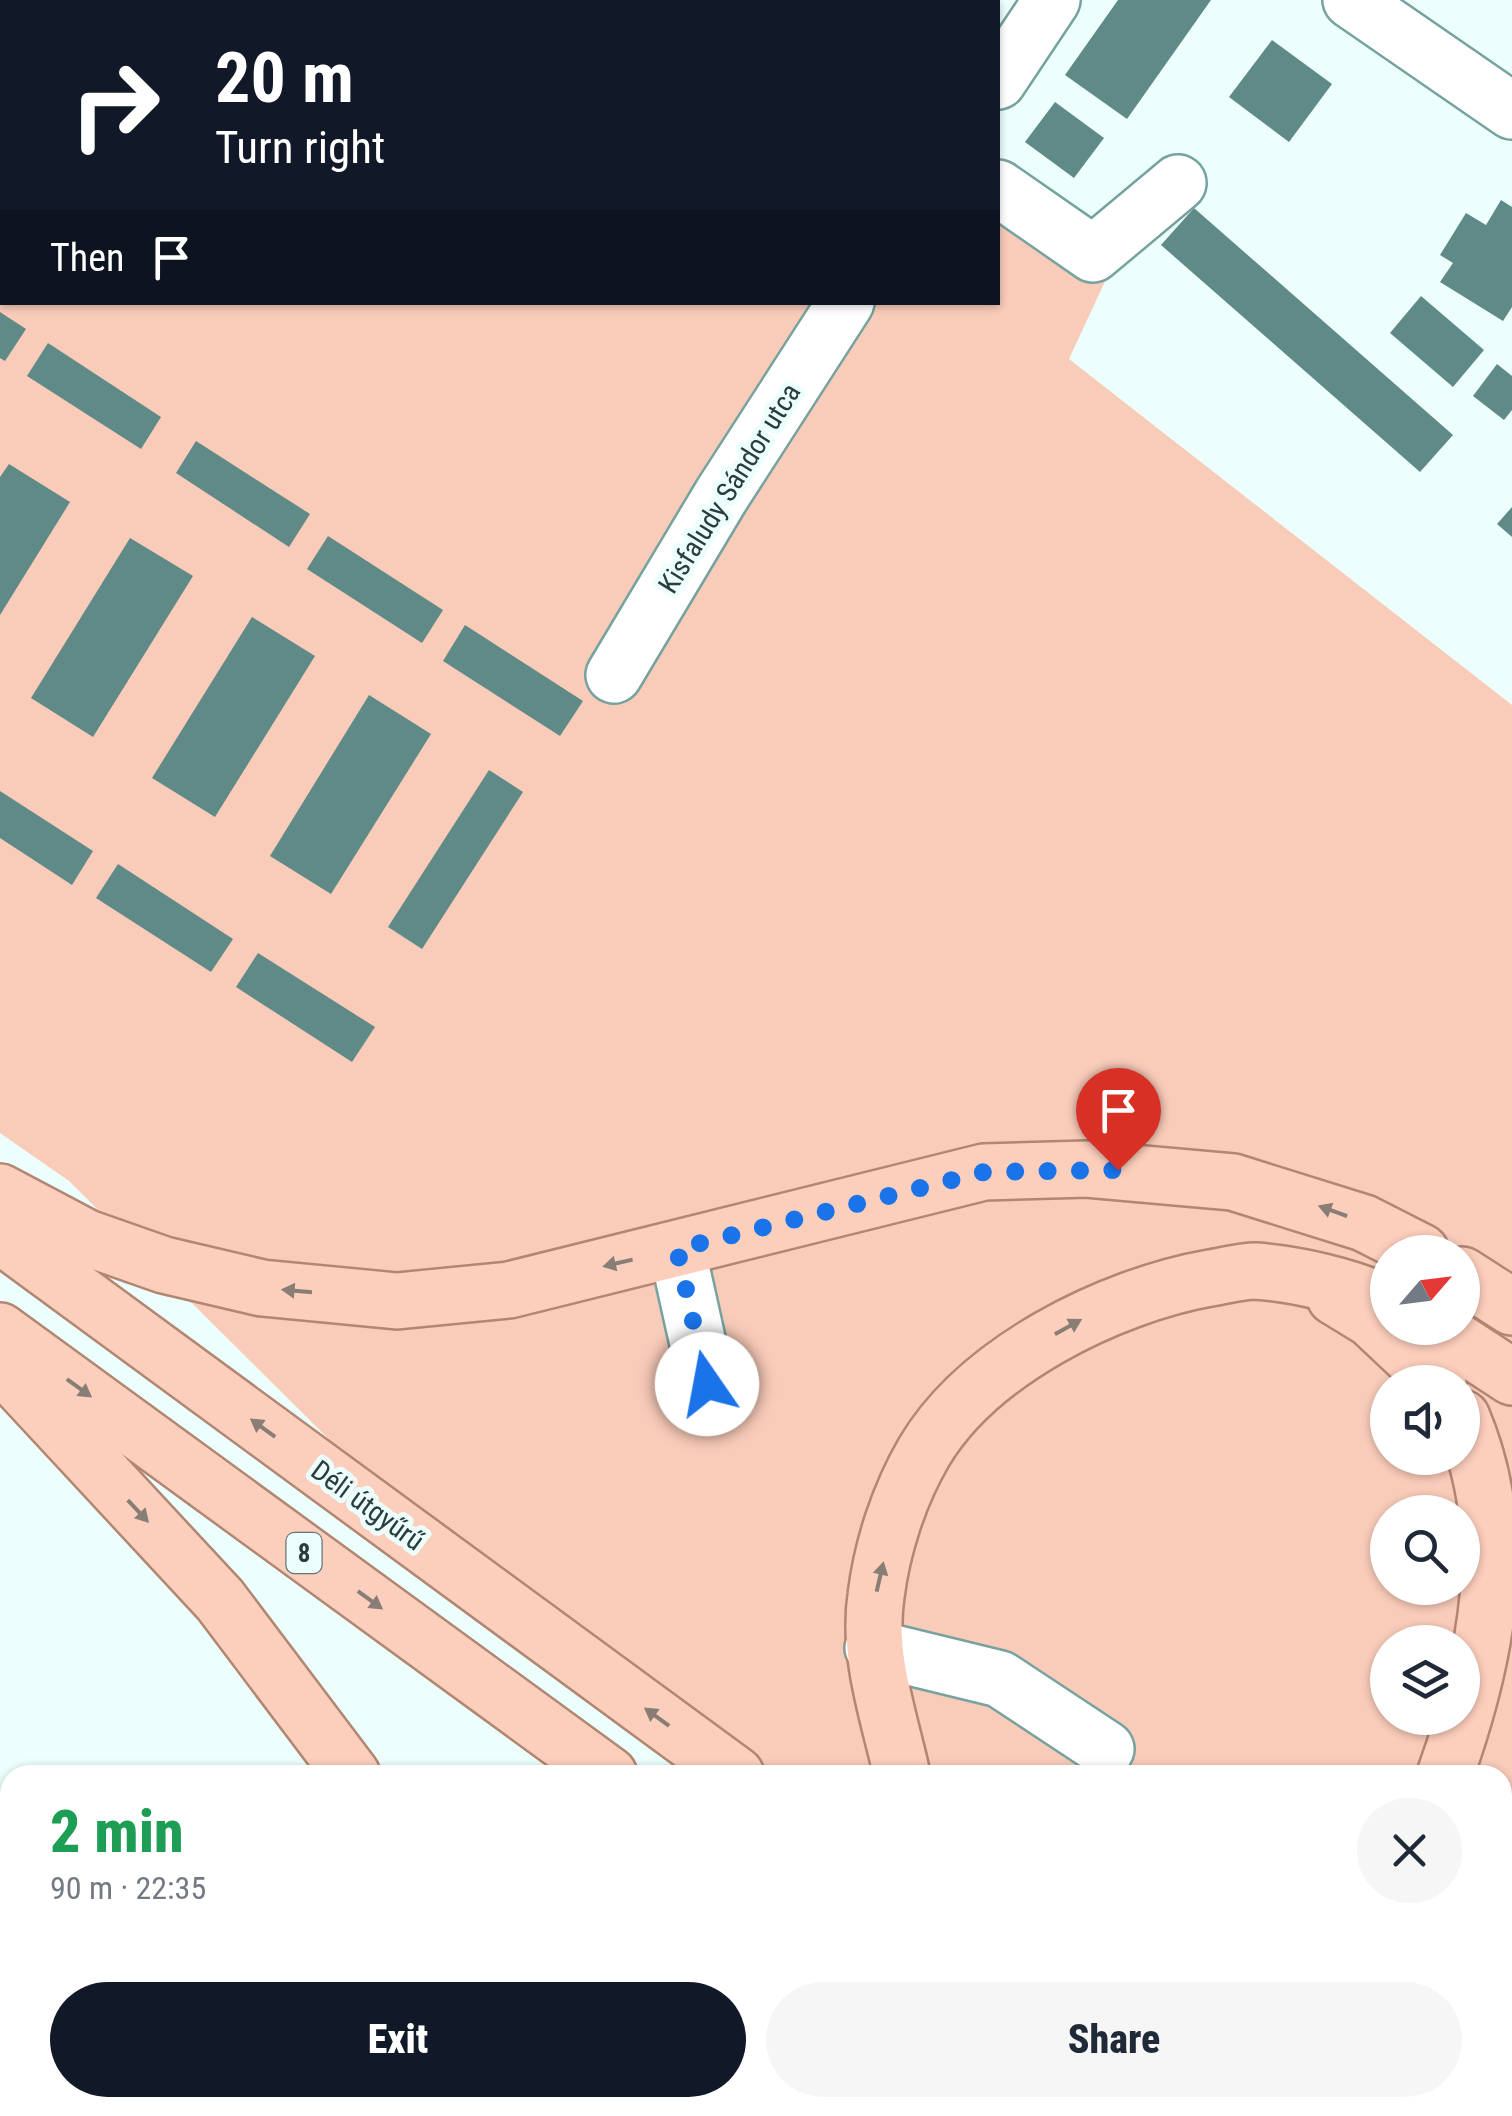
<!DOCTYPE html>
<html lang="en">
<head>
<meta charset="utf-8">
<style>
	:root { --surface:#fff; --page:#f6f6f7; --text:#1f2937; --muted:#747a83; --accent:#111827 }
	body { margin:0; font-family:"Roboto Condensed",sans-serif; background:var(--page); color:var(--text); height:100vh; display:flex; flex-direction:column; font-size:38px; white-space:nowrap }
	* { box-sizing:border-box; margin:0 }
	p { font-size:32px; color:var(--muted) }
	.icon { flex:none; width:55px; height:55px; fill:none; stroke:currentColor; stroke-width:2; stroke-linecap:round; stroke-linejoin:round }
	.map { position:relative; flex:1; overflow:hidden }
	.side { position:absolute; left:0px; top:1765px; width:1512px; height:352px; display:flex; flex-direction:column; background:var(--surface); border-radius:30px 30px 0 0; box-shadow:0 2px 8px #0004 }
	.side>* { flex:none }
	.banner { position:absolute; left:0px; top:0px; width:1000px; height:305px; box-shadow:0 2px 8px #0004; background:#111827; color:#fff; overflow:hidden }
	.needle { width:65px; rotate:62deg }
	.buttons { position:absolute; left:1370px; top:1235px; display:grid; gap:20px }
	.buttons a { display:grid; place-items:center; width:110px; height:110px; border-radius:50%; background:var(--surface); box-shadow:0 2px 8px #0004; font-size:50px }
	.pin { position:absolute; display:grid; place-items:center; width:85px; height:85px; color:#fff; margin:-102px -42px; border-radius:50% 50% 50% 0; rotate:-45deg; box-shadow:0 0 10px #0007 }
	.pin .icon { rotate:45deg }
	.me { position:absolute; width:110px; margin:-55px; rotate:348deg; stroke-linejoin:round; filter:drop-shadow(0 0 8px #0008) }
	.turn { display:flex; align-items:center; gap:35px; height:210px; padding:0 50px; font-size:45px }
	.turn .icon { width:130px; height:130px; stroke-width:2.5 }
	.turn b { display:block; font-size:70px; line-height:85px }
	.then { display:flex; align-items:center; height:95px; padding:0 50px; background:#0003; gap:20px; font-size:38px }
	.round { display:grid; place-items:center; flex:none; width:105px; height:105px; border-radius:52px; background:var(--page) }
	.headline { display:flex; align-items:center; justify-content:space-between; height:170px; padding:0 50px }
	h1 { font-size:60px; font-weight:800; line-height:75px; color:#1e9e55 }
	.primary-button { display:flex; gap:20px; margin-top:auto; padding:20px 50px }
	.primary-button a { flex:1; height:115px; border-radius:60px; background:var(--accent); color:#fff; font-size:40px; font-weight:800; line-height:115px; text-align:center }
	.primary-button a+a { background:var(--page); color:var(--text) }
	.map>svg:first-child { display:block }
	.green { fill:#f9cbb9; fill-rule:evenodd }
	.building { fill:#5f8a87 }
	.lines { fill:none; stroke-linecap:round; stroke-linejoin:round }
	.minor-casing { stroke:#76a29f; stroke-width:60 }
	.major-casing { stroke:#b18673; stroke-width:60 }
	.path { stroke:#a1b4b2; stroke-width:6; stroke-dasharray:10 5; stroke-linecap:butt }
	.minor { stroke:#fff; stroke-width:55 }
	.major { stroke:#fccebc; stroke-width:55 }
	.oneway { fill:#887e76 }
	.route { stroke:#1a73e8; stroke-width:18; stroke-dasharray:0 32.4 }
	.labels { text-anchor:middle; stroke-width:10; stroke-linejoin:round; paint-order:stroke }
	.shield { fill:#ecfffd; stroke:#647776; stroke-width:2.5 }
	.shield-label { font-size:25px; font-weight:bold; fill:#2a3d3c }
	.street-label { font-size:28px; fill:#2a3d3c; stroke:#ecfffd }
</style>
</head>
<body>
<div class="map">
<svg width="1512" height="2116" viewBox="0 0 1512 2116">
	<rect width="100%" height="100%" fill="#ecfffd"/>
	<path class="green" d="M 0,0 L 775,0 L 778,2 L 2,2 L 2,302 L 998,302 L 998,159 L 1121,247 L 1069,359 L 1512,705 L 1512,2116 L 1191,2116 L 1180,2108 L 1502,2108 L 1502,1775 L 748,1775 L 386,1496 L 69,1181 L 0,1133 ZM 1388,1252 L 1462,1252 L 1462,1328 L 1388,1328 ZM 1388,1382 L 1462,1382 L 1462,1458 L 1388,1458 ZM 1388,1512 L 1462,1512 L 1462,1588 L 1388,1588 ZM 1388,1642 L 1462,1642 L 1462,1718 L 1388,1718 Z"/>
	<g class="building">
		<path d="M 1118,0 L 1211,0 L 1127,119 L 1065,75 Z"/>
		<path d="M 1272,40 L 1332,84 L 1289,142 L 1229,97 Z"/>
		<path d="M 1055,102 L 1104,138 L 1074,178 L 1025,142 Z"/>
		<path d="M 1501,200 L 1512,207 L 1512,307 L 1503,321 L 1440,282 L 1453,263 L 1440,255 L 1466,213 L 1486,225 Z"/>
		<path d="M 1194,208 L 1453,435 L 1420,472 L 1161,245 Z"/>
		<path d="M 1421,296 L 1484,350 L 1453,387 L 1390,333 Z"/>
		<path d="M 0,312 L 26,329 L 5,361 L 0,358 Z"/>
		<path d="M 48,343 L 161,417 L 141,449 L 27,376 Z"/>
		<path d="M 1497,364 L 1512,376 L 1512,410 L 1504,420 L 1473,396 Z"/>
		<path d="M 196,441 L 310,514 L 289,547 L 176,473 Z"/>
		<path d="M 9,464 L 70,502 L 0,615 L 0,477 Z"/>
		<path d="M 1512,507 L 1512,537 L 1497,524 Z"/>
		<path d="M 328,536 L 443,610 L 422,643 L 307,569 Z"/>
		<path d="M 130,538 L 193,576 L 93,737 L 31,698 Z"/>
		<path d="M 252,617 L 315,656 L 215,817 L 152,778 Z"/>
		<path d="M 465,625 L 583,701 L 560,736 L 443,661 Z"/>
		<path d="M 369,695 L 431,734 L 331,894 L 270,856 Z"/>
		<path d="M 489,770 L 523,792 L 422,949 L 388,927 Z"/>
		<path d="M 0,791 L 93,851 L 72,885 L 0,838 Z"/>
		<path d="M 118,864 L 233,939 L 211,972 L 96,898 Z"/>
		<path d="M 258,953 L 375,1027 L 352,1062 L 236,987 Z"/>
	</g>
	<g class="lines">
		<g class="minor-casing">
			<g id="minor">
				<path d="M 1351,0 L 1512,111"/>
				<path d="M 998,81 L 1052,0"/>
				<path d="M 998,188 L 1093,254 L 1178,183"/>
				<path d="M 614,675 L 721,496 L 846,302"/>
				<path d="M 677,1249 L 707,1384"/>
				<path d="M 873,1648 L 1000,1679 L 1106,1749"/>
				<path d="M 679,2116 L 691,2109 L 728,2116"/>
			</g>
		</g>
		<g class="major-casing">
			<g id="major">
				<path d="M 0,1192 L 87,1238 L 164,1265 L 262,1288 L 397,1301 L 509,1290 L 984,1172 L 1087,1169 L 1233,1182 L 1364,1223 L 1421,1252"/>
				<path d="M 0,1235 L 736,1775"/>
				<path d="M 1462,1275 L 1512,1307"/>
				<path d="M 1335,1297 L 1371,1319 L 1438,1382"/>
				<path d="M 1437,1328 L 1512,1377"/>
				<path d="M 0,1331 L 609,1775"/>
				<path d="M 0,1363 L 220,1600 L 352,1775"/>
				<path d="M 902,1775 C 889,1716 867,1656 876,1596 C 882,1547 899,1495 924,1452 C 978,1361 1109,1296 1210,1278 C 1224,1276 1240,1271 1255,1271 C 1297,1274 1349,1286 1388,1304"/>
				<path d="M 1445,1775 C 1487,1658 1512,1536 1462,1418"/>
				<path d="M 581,2108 L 587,2116"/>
				<path d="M 1066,2108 L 1077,2116"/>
				<path d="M 1189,2108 L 1201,2116"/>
			</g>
		</g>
		<g class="path">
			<path d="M 75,2 L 77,0"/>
			<path d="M 0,104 L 2,101"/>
		</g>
		<use href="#minor" class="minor"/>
		<use href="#major" class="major"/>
	</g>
	<defs><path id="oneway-solid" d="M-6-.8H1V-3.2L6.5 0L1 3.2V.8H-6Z" transform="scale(2.5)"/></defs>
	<g class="oneway">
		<use href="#oneway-solid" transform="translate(1333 1211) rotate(-160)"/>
		<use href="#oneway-solid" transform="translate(618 1263) rotate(167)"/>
		<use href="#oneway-solid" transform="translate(297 1291) rotate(-175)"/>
		<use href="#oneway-solid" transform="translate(1068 1327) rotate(-29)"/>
		<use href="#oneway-solid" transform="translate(79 1388) rotate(36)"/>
		<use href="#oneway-solid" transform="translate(263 1428) rotate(-144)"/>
		<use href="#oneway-solid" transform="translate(138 1511) rotate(47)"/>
		<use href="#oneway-solid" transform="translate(880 1577) rotate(-77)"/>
		<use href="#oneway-solid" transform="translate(370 1600) rotate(36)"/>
		<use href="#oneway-solid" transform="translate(657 1717) rotate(-144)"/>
	</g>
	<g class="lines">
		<path class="route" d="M 707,1384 L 677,1249 L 984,1172 L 1118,1170"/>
	</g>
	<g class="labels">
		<rect class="shield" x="286.5" y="1533" width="35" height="40" rx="8"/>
		<g class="shield-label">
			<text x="304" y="1562">8</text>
		</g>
		<g class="street-label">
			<text transform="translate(729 488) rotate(-58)" y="10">Kisfaludy Sándor utca</text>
			<text transform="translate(368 1505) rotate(36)" y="10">Déli útgyűrű</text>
		</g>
	</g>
</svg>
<div class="buttons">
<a><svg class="needle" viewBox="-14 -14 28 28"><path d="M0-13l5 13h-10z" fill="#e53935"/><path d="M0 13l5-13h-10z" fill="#747a83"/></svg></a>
<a><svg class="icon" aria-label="sound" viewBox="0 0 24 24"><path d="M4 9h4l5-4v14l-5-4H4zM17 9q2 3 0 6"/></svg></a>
<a><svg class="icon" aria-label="search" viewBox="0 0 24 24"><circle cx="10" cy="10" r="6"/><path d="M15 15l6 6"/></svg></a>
<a><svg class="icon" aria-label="layers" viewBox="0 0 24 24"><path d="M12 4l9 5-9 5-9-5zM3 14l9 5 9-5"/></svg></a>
</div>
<div class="pin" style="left:1118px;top:1170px;background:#d93025"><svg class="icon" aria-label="arrive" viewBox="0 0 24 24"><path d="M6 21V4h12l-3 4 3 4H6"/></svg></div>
<svg class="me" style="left:707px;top:1384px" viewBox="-20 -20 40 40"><circle r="19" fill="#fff"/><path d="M0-13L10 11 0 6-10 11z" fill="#1a73e8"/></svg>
<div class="banner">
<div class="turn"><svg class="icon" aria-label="right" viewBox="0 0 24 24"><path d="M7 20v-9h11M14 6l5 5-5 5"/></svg><div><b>20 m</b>Turn right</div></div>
<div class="then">Then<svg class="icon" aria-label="arrive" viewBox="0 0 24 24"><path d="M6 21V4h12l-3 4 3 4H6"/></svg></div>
</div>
<section class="side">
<div class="headline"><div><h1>2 min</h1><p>90 m · 22:35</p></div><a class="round"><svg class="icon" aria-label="close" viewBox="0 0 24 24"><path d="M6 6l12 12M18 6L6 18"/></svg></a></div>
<div class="primary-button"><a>Exit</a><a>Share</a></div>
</section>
</div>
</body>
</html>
